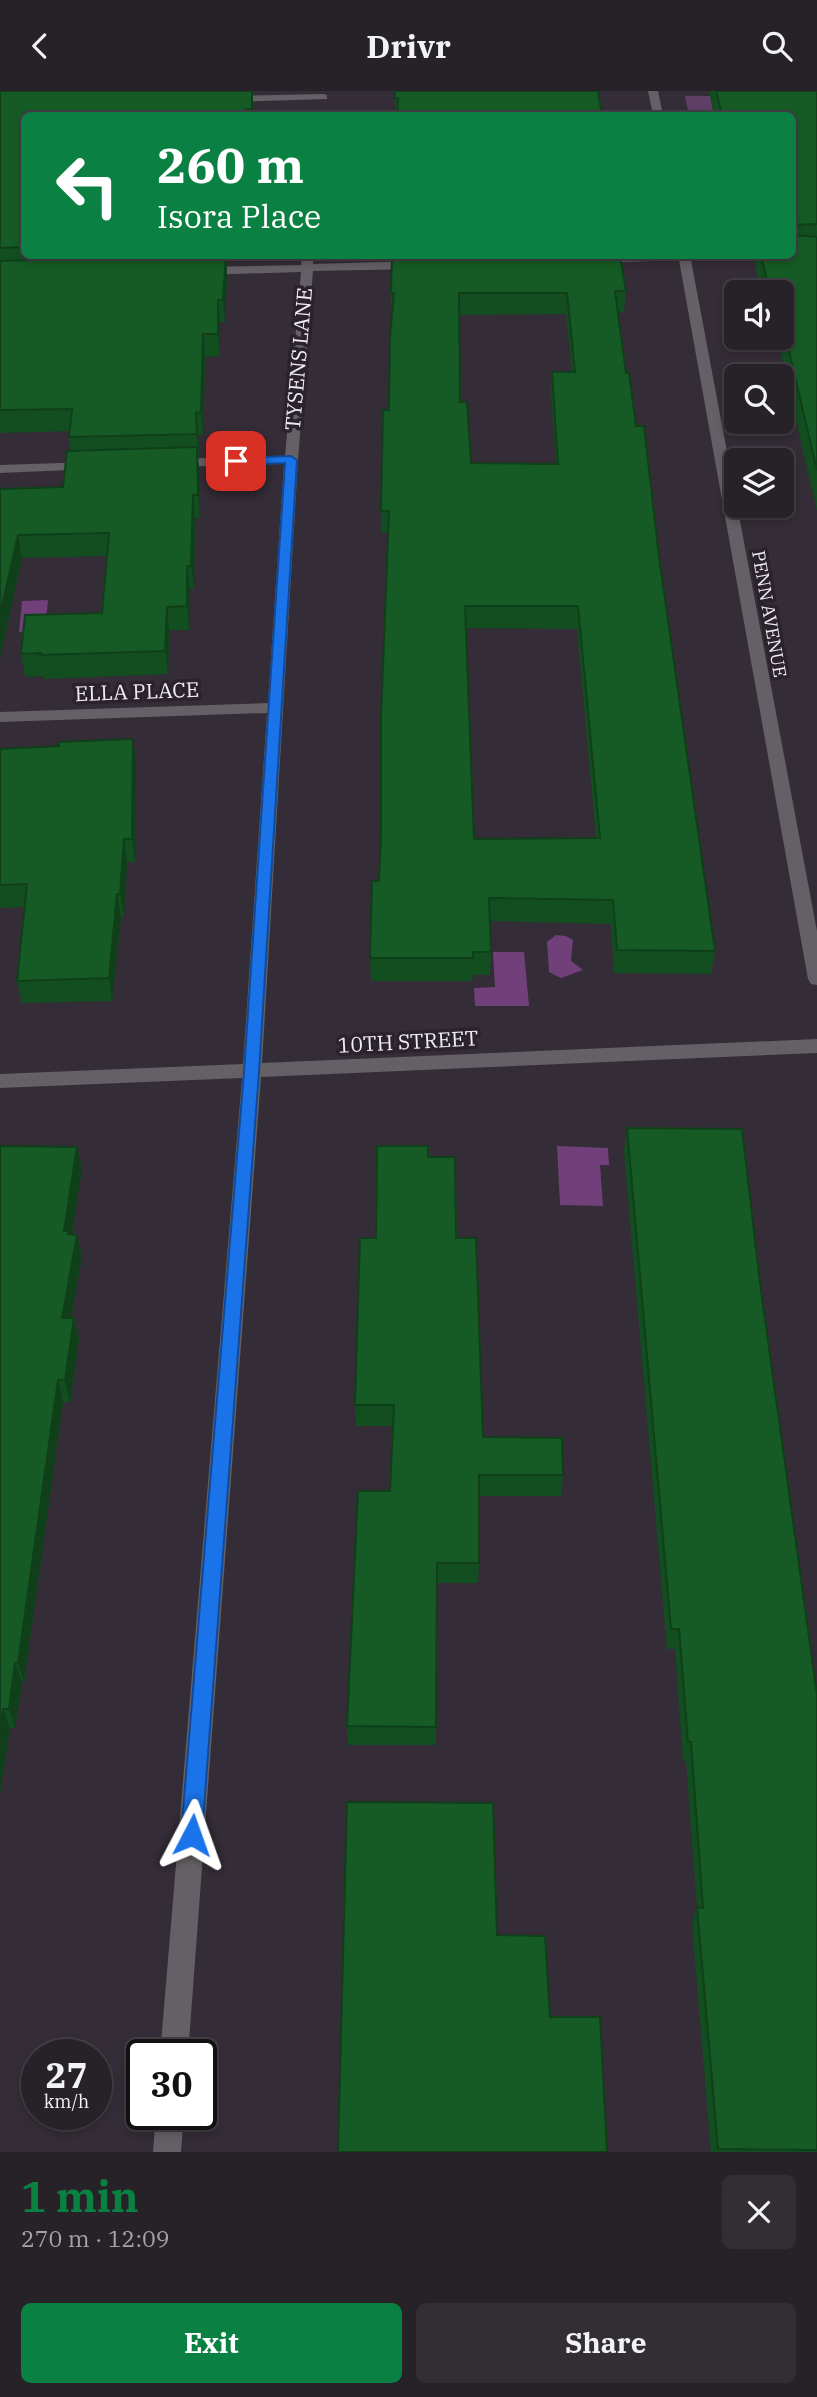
<!DOCTYPE html>
<html lang="en">
<head>
<meta charset="utf-8">
<style>
	:root { --surface:#272128; --page:#332e34; --text:#f1f3f6; --muted:#a4a3a8; --line:#433e45; --accent:#0b8043 }
	body { margin:0; font-family:"IBM Plex Serif",serif; background:var(--page); color:var(--text); height:100vh; display:flex; flex-direction:column; font-size:26px; white-space:nowrap }
	* { box-sizing:border-box; margin:0 }
	p { font-size:23px; color:var(--muted) }
	.icon { flex:none; width:38px; height:38px; fill:none; stroke:currentColor; stroke-width:2; stroke-linecap:round; stroke-linejoin:round }
	.map { position:relative; height:2061px; overflow:hidden }
	.drawer { display:flex; flex-direction:column; background:var(--surface); flex:1 }
	.drawer>* { flex:none }
	.banner { position:absolute; left:21px; top:21px; width:775px; height:147px; border-radius:10px; box-shadow:0 4px 10px #0003,0 0 0 2px var(--line); background:#0b8043; color:#fff; overflow:hidden }
	.fabs { position:absolute; left:724px; top:189px; display:grid; gap:14px }
	.fabs a { display:grid; place-items:center; width:70px; height:70px; border-radius:10px; background:var(--surface); box-shadow:0 4px 10px #0003,0 0 0 2px var(--line); font-size:35px }
	.speed { position:absolute; left:21px; top:1948px; display:flex; gap:14px; font-size:35px; font-weight:700; text-align:center }
	.speed>* { display:grid; place-content:center; width:91px; height:91px; border-radius:50%; background:var(--surface); box-shadow:0 4px 10px #0003,0 0 0 2px var(--line); line-height:1 }
	.speed small { font-size:18px; font-weight:400 }
	.speed .limit { border:4px solid #111; border-radius:10px; background:#fff; color:#111 }
	.pin { position:absolute; display:grid; place-items:center; width:60px; height:60px; color:#fff; margin:-30px; border-radius:14px; box-shadow:0 4px 10px #0006 }
	.me { position:absolute; width:77px; margin:-38px; rotate:4deg; stroke-linejoin:round; filter:drop-shadow(0 0 5px #0008) }
	.turn { display:flex; align-items:center; gap:24px; height:147px; padding:0 21px; font-size:32px }
	.turn .icon { width:91px; height:91px; stroke-width:2.5 }
	.turn b { display:block; font-size:49px; line-height:60px }
	.round { display:grid; place-items:center; flex:none; width:74px; height:74px; border-radius:10px; background:var(--page) }
	.headline { display:flex; align-items:center; justify-content:space-between; height:119px; padding:0 21px }
	h1 { font-size:42px; font-weight:700; line-height:52px; color:var(--accent) }
	.cta { display:flex; gap:14px; margin-top:auto; padding:14px 21px }
	.cta a { flex:1; height:80px; border-radius:10px; background:var(--accent); color:#fff; font-size:28px; font-weight:700; line-height:80px; text-align:center }
	.cta a+a { background:var(--page); color:var(--text) }
	header { display:flex; justify-content:space-between; align-items:center; height:91px; padding:0 21px; background:var(--surface); font-size:32px; font-weight:700 }
	.map>svg:first-child { display:block }
	.green { fill:#603f67 }
	.water { fill:#71407b }
	.lines { fill:none; stroke-linecap:round; stroke-linejoin:round }
	.minor { fill:#646065; fill-rule:evenodd }
	.wall { fill:#134e20; fill-rule:evenodd }
	.shaded-wall { fill:#0f401a }
	.building { fill:#165b25; stroke:#0f401a; stroke-width:2; fill-rule:evenodd }
	.route { fill:#1a73e8; stroke:#114b97; stroke-width:2 }
	.labels { text-anchor:middle; stroke-width:7; stroke-linejoin:round; paint-order:stroke }
	.far-street-label { font-size:18px; fill:#f1ecf2; stroke:#2a222c }
	.street-label { font-size:21px; fill:#f1ecf2; stroke:#2a222c }
</style>
</head>
<body>
<header><svg class="icon" aria-label="back" viewBox="0 0 24 24"><path d="M15 5l-7 7 7 7"/></svg>Drivr<svg class="icon" aria-label="search" viewBox="0 0 24 24"><circle cx="10" cy="10" r="6"/><path d="M15 15l6 6"/></svg></header>
<div class="map">
<svg width="817" height="2061" viewBox="0 0 817 2061">
	<rect width="100%" height="100%" fill="#342c36"/>
	<path class="green" d="M 685,5 L 710,5 L 714,24 L 689,24 Z"/>
	<g class="water">
		<path d="M 48,509 L 45,540 L 19,541 L 22,510 Z"/>
		<path d="M 556,844 L 566,845 L 573,849 L 571,870 L 583,879 L 561,887 L 549,881 L 547,851 Z"/>
		<path d="M 493,861 L 524,861 L 529,915 L 475,915 L 474,897 L 495,896 Z"/>
		<path d="M 557,1055 L 608,1057 L 609,1074 L 600,1074 L 603,1115 L 560,1114 Z"/>
	</g>
	<g class="lines">
		<g class="minor">
			<path d="M 648,0 L 658,0 L 663,24 L 653,24 Z"/>
			<path d="M 323,3 L 327,4 L 327,8 L 228,11 L 223,8 L 228,5 Z"/>
			<path d="M 302,164 L 314,164 L 313,173 L 415,170 L 421,174 L 415,178 L 313,180 L 298,369 L 262,972 L 817,948 L 817,962 L 261,986 L 188,1964 L 160,1964 L 242,987 L 0,997 L 0,983 L 243,973 L 267,622 L 0,631 L 0,621 L 268,612 L 284,373 L 172,376 L 165,372 L 172,368 L 285,365 L 301,181 L 200,184 L 194,180 L 200,176 L 301,174 Z"/>
			<path d="M 742,164 L 736,168 L 691,169 L 817,840 L 817,894 L 811,893 L 808,888 L 679,169 L 596,172 L 590,168 L 596,164 Z"/>
			<path d="M 90,371 L 97,375 L 95,378 L 0,382 L 0,374 Z"/>
			<path d="M 156,2023 L 184,2023 L 181,2061 L 153,2061 Z"/>
		</g>
	</g>
	<g class="wall">
		<path d="M 0,0 L 253,0 L 253,24 L 24,24 L 24,164 L 228,164 L 228,172 L 226,172 L 227,185 L 225,231 L 220,231 L 220,265 L 205,266 L 203,344 L 198,344 L 199,365 L 198,365 L 200,427 L 195,427 L 194,498 L 190,498 L 189,539 L 169,539 L 168,583 L 44,588 L 44,585 L 25,586 L 21,563 L 102,522 L 107,465 L 22,467 L 0,567 L 0,398 L 63,396 L 71,360 L 69,346 L 70,340 L 0,342 Z"/>
		<path d="M 395,0 L 602,24 L 395,24 Z"/>
		<path d="M 709,0 L 817,0 L 817,420 L 777,247 L 782,247 L 782,201 L 761,201 L 753,164 L 793,164 L 793,24 L 714,24 Z"/>
		<path d="M 626,200 L 624,221 L 618,221 L 626,282 L 636,335 L 659,466 L 715,860 L 711,883 L 614,882 L 611,833 L 490,830 L 491,861 L 490,884 L 473,884 L 472,890 L 371,890 L 370,867 L 379,790 L 381,743 L 388,442 L 381,442 L 381,420 L 389,319 L 392,223 L 391,223 L 391,202 ZM 566,223 L 572,281 L 552,281 L 551,303 L 556,373 L 471,372 L 460,311 L 459,224 ZM 466,537 L 577,538 L 596,747 L 474,748 Z"/>
		<path d="M 133,648 L 136,670 L 135,771 L 127,771 L 124,825 L 121,826 L 112,910 L 22,912 L 17,890 L 25,816 L 0,817 L 0,658 L 59,655 Z"/>
		<path d="M 627,1037 L 760,1192 L 817,1604 L 817,2061 L 711,2061 L 692,1833 L 697,1816 L 686,1670 L 683,1670 L 675,1558 L 667,1558 L 624,1060 Z"/>
		<path d="M 0,1055 L 77,1056 L 82,1078 L 71,1143 L 77,1144 L 82,1166 L 71,1227 L 74,1227 L 79,1249 L 70,1311 L 63,1311 L 24,1591 L 22,1591 L 15,1637 L 10,1637 L 0,1701 Z"/>
		<path d="M 428,1066 L 456,1147 L 483,1346 L 563,1384 L 561,1405 L 479,1405 L 479,1472 L 478,1492 L 437,1492 L 436,1654 L 348,1654 L 347,1635 L 390,1400 L 393,1335 L 356,1335 L 355,1314 L 376,1147 Z"/>
	</g>
	<g class="shaded-wall">
		<path d="M 226,164 L 227,185 L 225,231 L 223,209 Z"/>
		<path d="M 218,209 L 220,231 L 220,265 L 218,243 Z"/>
		<path d="M 203,243 L 205,266 L 203,344 L 201,321 Z"/>
		<path d="M 196,322 L 198,344 L 199,365 L 197,343 Z"/>
		<path d="M 197,356 L 199,378 L 200,427 L 198,404 Z"/>
		<path d="M 193,404 L 195,427 L 194,498 L 191,475 Z"/>
		<path d="M 18,444 L 22,467 L 0,567 L 0,524 Z"/>
		<path d="M 187,475 L 190,498 L 189,539 L 187,515 Z"/>
		<path d="M 167,516 L 169,539 L 168,583 L 165,560 Z"/>
		<path d="M 133,648 L 136,670 L 135,771 L 132,748 Z"/>
		<path d="M 124,748 L 127,771 L 124,825 L 120,803 Z"/>
		<path d="M 117,803 L 121,826 L 112,910 L 109,887 Z"/>
		<path d="M 77,1056 L 82,1078 L 71,1149 L 64,1140 Z"/>
		<path d="M 77,1144 L 82,1166 L 67,1249 L 62,1227 Z"/>
		<path d="M 74,1227 L 79,1249 L 70,1311 L 65,1289 Z"/>
		<path d="M 58,1289 L 63,1311 L 24,1591 L 18,1572 Z"/>
		<path d="M 15,1572 L 22,1591 L 15,1637 L 9,1618 Z"/>
		<path d="M 3,1618 L 10,1637 L 0,1701 L 0,1638 Z"/>
	</g>
	<g class="building">
		<path d="M 0,0 L 252,0 L 252,18 L 245,19 L 245,24 L 24,24 L 24,156 L 0,157 Z"/>
		<path d="M 395,0 L 598,0 L 602,24 L 397,24 L 398,7 L 395,7 Z"/>
		<path d="M 716,0 L 817,0 L 817,133 L 796,134 L 793,139 L 793,24 L 722,24 Z"/>
		<path d="M 793,144 L 817,146 L 817,379 L 782,231 L 782,201 L 775,201 L 773,190 L 767,190 L 761,164 L 793,164 Z"/>
		<path d="M 185,164 L 226,164 L 223,209 L 218,209 L 218,243 L 203,243 L 201,321 L 196,322 L 197,343 L 69,346 L 72,318 L 0,319 L 0,170 Z"/>
		<path d="M 392,164 L 620,164 L 626,200 L 615,200 L 626,282 L 629,282 L 636,335 L 644,335 L 659,466 L 715,860 L 617,859 L 613,809 L 489,807 L 491,861 L 473,861 L 473,867 L 370,867 L 372,790 L 379,790 L 381,743 L 381,627 L 389,420 L 381,420 L 383,319 L 389,319 L 390,246 L 394,202 L 391,202 ZM 459,202 L 567,202 L 575,281 L 552,281 L 558,373 L 471,372 L 467,311 L 460,311 ZM 465,515 L 578,515 L 600,747 L 474,748 Z"/>
		<path d="M 197,356 L 198,404 L 193,404 L 191,475 L 187,475 L 187,515 L 167,516 L 165,560 L 40,564 L 41,562 L 21,563 L 25,524 L 102,522 L 109,442 L 18,444 L 0,524 L 0,398 L 63,396 L 67,360 Z"/>
		<path d="M 133,648 L 132,748 L 124,748 L 120,803 L 117,803 L 109,887 L 17,890 L 27,793 L 0,794 L 0,658 L 59,655 L 59,651 Z"/>
		<path d="M 627,1037 L 742,1038 L 760,1192 L 817,1604 L 817,2059 L 718,2058 L 697,1816 L 703,1817 L 691,1651 L 688,1651 L 679,1538 L 671,1538 Z"/>
		<path d="M 0,1055 L 77,1056 L 64,1140 L 69,1140 L 68,1143 L 77,1144 L 62,1227 L 74,1227 L 65,1289 L 58,1289 L 18,1572 L 15,1572 L 9,1618 L 3,1618 L 0,1638 Z"/>
		<path d="M 377,1055 L 428,1055 L 428,1066 L 455,1066 L 456,1147 L 476,1147 L 483,1346 L 562,1347 L 563,1384 L 479,1384 L 479,1472 L 437,1472 L 436,1636 L 347,1635 L 358,1400 L 390,1400 L 394,1314 L 355,1314 L 360,1147 L 376,1147 Z"/>
		<path d="M 347,1711 L 493,1712 L 497,1844 L 545,1845 L 550,1926 L 600,1926 L 607,2061 L 338,2061 Z"/>
	</g>
	<path class="route" d="M 291,365 L 297,369 L 259,981 L 202,1744 L 199,1752 L 192,1755 L 184,1752 L 181,1744 L 244,981 L 285,372 L 236,374 L 230,370 L 236,367 Z"/>
	<g class="labels">
		<g class="far-street-label">
			<text transform="translate(769 523) rotate(80)" y="6">PENN AVENUE</text>
		</g>
		<g class="street-label">
			<text transform="translate(299 268) rotate(-85)" y="7">TYSENS LANE</text>
			<text transform="translate(137 601) rotate(-2)" y="7">ELLA PLACE</text>
			<text transform="translate(408 951) rotate(-3)" y="7">10TH STREET</text>
		</g>
	</g>
</svg>
<div class="fabs">
<a><svg class="icon" aria-label="sound" viewBox="0 0 24 24"><path d="M4 9h4l5-4v14l-5-4H4zM17 9q2 3 0 6"/></svg></a>
<a><svg class="icon" aria-label="search" viewBox="0 0 24 24"><circle cx="10" cy="10" r="6"/><path d="M15 15l6 6"/></svg></a>
<a><svg class="icon" aria-label="layers" viewBox="0 0 24 24"><path d="M12 4l9 5-9 5-9-5zM3 14l9 5 9-5"/></svg></a>
</div>
<div class="speed"><div>27<small>km/h</small></div><div class="limit">30</div></div>
<div class="pin" style="left:236px;top:370px;background:#d93025"><svg class="icon" aria-label="arrive" viewBox="0 0 24 24"><path d="M6 21V4h12l-3 4 3 4H6"/></svg></div>
<svg class="me" style="left:192px;top:1744px" viewBox="-20 -20 40 40"><path d="M0-17L14 15 0 8-14 15z" fill="#1a73e8" stroke="#fff" stroke-width="4"/></svg>
<div class="banner">
<div class="turn"><svg class="icon" aria-label="left" viewBox="0 0 24 24"><path d="M17 20v-9H6M10 6l-5 5 5 5"/></svg><div><b>260 m</b>Isora Place</div></div>
</div>
</div>
<section class="drawer">
<div class="headline"><div><h1>1 min</h1><p>270 m · 12:09</p></div><a class="round"><svg class="icon" aria-label="close" viewBox="0 0 24 24"><path d="M6 6l12 12M18 6L6 18"/></svg></a></div>
<div class="cta"><a>Exit</a><a>Share</a></div>
</section>
</body>
</html>
